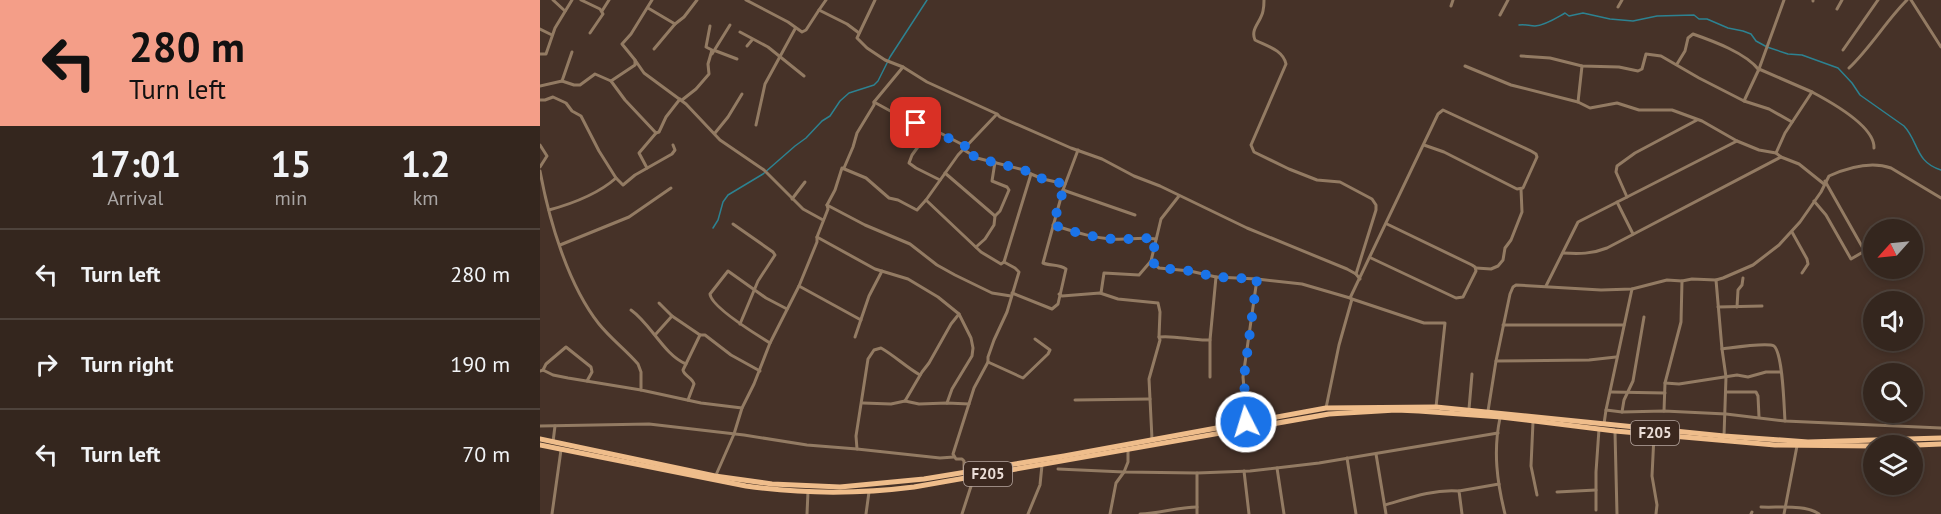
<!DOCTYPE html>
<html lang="en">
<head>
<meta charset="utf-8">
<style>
	:root { --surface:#34261e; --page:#3c2e27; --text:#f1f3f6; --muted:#a9a5a4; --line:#4e433c }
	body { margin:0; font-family:"PT Sans",sans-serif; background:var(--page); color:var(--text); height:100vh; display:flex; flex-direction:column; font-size:22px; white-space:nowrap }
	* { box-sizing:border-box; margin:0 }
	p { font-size:20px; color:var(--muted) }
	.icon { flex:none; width:33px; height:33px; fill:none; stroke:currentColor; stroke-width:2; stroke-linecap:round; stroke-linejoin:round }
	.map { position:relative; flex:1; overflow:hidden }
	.details { display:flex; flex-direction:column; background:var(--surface); width:540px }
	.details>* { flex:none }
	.top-card { background:#f49e88; color:#111; overflow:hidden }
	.needle { width:39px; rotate:243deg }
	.controls { position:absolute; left:1323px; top:219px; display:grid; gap:12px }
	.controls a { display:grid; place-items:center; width:60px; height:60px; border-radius:50%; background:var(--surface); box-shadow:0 3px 9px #0003,0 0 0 2px var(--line); font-size:30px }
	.pin { position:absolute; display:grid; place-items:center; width:51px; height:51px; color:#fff; margin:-26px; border-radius:12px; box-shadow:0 3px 9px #0006 }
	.me { position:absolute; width:66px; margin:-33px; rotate:355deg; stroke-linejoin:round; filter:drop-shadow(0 0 4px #0008) }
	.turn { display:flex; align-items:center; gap:21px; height:126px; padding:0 30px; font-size:27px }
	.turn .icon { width:78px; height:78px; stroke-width:2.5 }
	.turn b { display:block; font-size:42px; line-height:51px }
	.eta { display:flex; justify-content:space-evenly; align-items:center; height:102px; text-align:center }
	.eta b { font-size:36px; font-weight:800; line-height:42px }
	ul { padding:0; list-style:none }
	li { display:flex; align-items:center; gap:18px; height:90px; padding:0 30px; border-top:2px solid var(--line) }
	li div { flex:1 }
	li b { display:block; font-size:22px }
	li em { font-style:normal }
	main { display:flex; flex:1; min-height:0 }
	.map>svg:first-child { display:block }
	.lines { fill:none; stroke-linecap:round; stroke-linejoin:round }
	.stream { stroke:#2d8291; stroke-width:1.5 }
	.street { stroke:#937b63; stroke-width:3 }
	.primary { stroke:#efbd8b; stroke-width:5 }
	.route { stroke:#1a73e8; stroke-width:10; stroke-dasharray:0 18 }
	.labels { text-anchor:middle; stroke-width:6; stroke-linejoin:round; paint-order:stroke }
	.shield { fill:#3b281f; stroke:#b6a7a0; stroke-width:1.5 }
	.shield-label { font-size:15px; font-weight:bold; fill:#ebded8 }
</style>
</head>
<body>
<main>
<section class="details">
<div class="top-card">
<div class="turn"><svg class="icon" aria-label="left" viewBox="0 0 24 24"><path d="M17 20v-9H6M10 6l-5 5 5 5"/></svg><div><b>280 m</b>Turn left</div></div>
</div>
<div class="eta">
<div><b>17:01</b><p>Arrival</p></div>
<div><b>15</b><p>min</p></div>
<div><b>1.2</b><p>km</p></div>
</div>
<ul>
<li><svg class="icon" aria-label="left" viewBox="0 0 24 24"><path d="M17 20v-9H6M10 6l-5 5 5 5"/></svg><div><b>Turn left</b></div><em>280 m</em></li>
<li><svg class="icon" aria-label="right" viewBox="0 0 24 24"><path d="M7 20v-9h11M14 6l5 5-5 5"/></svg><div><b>Turn right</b></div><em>190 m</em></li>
<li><svg class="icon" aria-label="left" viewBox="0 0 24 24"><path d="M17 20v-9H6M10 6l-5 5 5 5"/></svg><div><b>Turn left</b></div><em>70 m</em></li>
</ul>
</section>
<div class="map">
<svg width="1401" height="514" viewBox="0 0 1401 514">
	<rect width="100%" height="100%" fill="#463228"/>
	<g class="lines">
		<g class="stream">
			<path d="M 979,25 C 986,24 989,26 995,26 C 1006,25 1016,18 1025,13 L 1029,16 L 1043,13 L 1070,19 L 1093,21 L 1117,16 L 1154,15 L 1159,19 L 1167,19 L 1188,28 L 1203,31 L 1211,34 L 1216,41 L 1227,47 L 1248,54 L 1262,55 L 1298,68 L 1312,83 L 1320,95 L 1364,126 C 1379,142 1375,162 1401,170"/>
			<path d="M 173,228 L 178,220 L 183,202 L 188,195 L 223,174 L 255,146 L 266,138 L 282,121 L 290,116 L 300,101 L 309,93 L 334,85 L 338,81 L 350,57 L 387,0"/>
		</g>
		<g class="street">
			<path d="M 13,0 L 25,11"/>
			<path d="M 41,0 L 60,9 L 63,14 L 50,33"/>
			<path d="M 206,0 L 248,22 L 262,32 L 266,30 L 279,10"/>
			<path d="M 286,0 L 279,10 L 307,24 L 319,33"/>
			<path d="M 335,0 L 317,38 L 327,48 L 345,60 L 363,67 L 387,82 L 457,114"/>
			<path d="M 724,0 C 724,4 724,7 723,11 C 721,22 710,29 715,40 C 727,46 743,50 746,64 L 711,145 L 714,152 L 749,169 L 777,180 L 800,182 L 832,199 L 836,205 L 836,210 L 816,274"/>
			<path d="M 1371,0 L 1401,47"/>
			<path d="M 1273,1 L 1273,0"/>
			<path d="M 911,6 L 913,0"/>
			<path d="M 1078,7 L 1082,0"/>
			<path d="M 108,8 L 135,24 L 144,17 L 157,0"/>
			<path d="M 1297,9 L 1302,0"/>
			<path d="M 62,11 L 69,0"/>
			<path d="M 960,15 L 968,0"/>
			<path d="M 0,29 L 12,35"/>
			<path d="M 200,32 L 228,47 L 264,76"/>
			<path d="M 207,46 L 212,40"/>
			<path d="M 114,49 L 135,24"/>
			<path d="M 1303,50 L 1338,0"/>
			<path d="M 176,51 L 197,59"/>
			<path d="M 0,54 L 6,54 L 15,28 L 32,0"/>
			<path d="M 172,54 L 190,25"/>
			<path d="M 981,56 L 1010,58 L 1042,66 L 1079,67 L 1098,71 L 1102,69 L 1106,54 L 1121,56 L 1159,78 L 1204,101 L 1229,109 L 1252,122"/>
			<path d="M 95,60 L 82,44 L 91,34 L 112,0"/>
			<path d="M 1137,64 L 1145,51 L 1148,38 L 1153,34 C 1173,41 1206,53 1219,70"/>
			<path d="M 925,66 L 971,85 L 1038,102"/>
			<path d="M 1042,66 L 1038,102 L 1050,108 L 1077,103 L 1099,110 L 1132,110 L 1162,121 L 1197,141 L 1219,150 L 1236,153 L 1241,157 L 1259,164 L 1284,184"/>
			<path d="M 1309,68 C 1331,47 1346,21 1367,0"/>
			<path d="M 1219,69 L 1272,92 L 1245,133 L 1236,153"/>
			<path d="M 22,81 L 32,52"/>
			<path d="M 71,81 L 85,100 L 116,133"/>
			<path d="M 0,86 L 22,81 L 34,85 L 40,85 L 55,74 L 71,81 L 95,65 L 95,60 L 104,73 L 146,104 L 180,140 L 224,170 L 263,209 L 283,220"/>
			<path d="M 1272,92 C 1289,101 1335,126 1334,148"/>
			<path d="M 0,100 L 5,100 L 13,97 L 26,103 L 32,111 L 41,116 L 59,151 L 76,178"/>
			<path d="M 142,100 L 156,89 L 169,74 L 168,64 L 172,50 L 166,47 L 170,26"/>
			<path d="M 1204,101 L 1219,69 L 1244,0"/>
			<path d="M 334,102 L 365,119 L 385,125 L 427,147"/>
			<path d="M 216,125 L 225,84 L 255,29"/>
			<path d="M 391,129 L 372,155 L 369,163 L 376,168 L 400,180"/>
			<path d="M 175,133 L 188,117 L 202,94"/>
			<path d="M 0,145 L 7,156 L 0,167"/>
			<path d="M 424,150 L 437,158 L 484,170 L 491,174 L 464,262"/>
			<path d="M 107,168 L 99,153 L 116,133 L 119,132 L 126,117 L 140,99"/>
			<path d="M 304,168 L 313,147 L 317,133 L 334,105 L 334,102 L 363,67"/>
			<path d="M 0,171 C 9,220 28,285 59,324 C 71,339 86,350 98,364 L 101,372 L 101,390 L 161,403 L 202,408"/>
			<path d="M 405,173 L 455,216"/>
			<path d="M 491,174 L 503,179 L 525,184"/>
			<path d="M 523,190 L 595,215"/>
			<path d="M 639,196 L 621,219 L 611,261 L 619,268 L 650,271 L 676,277"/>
			<path d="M 1087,197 L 1076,172 L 1077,166 L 1095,153 L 1157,120"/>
			<path d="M 252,199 L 265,182"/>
			<path d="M 1274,201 L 1286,215 L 1311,259 L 1323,252 L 1324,250 L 1285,181"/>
			<path d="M 1077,202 L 1093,234"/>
			<path d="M 287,205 L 325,225 L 370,244 L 397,265 L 415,275 L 452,293 L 471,296"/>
			<path d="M 9,210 C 31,204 58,194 76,178 L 83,185 L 95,175 L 132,154 L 135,150 L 133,145"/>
			<path d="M 193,224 L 233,252 L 235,255 L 218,281 L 200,324"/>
			<path d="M 513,225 C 532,231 552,238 573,239 C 587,240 601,237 616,239"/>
			<path d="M 1252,232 L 1267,259 L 1268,264 L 1262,273"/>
			<path d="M 277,237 L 335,269 L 368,279 L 398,297 L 419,314 L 431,338 L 433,348 L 432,356 L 412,389 L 407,403"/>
			<path d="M 20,245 L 89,217 L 131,188"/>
			<path d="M 436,247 L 445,239 L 454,225 L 455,216 L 460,211 L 469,190 L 467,187 L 452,181 L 455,162"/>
			<path d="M 1023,253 C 1039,254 1052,254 1067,248 L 1241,157"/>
			<path d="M 831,258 L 916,298 L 923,297 L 936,271 L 935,267 L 932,265 L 847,224"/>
			<path d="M 936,268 L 951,269 L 958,266 L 963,260 L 965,248 L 971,240 L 982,212 L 981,189"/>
			<path d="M 1176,280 L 1182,349 L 1186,377 L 1184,436"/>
			<path d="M 259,286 L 321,320"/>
			<path d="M 1006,286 L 1038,222 L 1197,141"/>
			<path d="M 472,293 L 512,309 L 518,304 L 526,269 C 519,264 510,266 503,263 L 523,190 L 538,150"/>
			<path d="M 561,293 L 564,273 L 599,275 L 611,261"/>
			<path d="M 519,294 L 522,296 L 560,293 L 578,299 L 618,303 L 620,312 L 619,337"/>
			<path d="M 812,299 L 884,323 L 905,323 L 896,407"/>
			<path d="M 119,303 L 132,316 L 160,335"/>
			<path d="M 1178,307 L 1222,306"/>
			<path d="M 1197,307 L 1198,290 L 1202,285 L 1203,278"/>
			<path d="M 91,310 C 111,324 124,355 146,364"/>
			<path d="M 963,325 L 1084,325"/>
			<path d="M 115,335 L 132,316"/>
			<path d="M 315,337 L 329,296 L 342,271"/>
			<path d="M 230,343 C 217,335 171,307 170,294 L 188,271 L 226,298 L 247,309"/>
			<path d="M 1182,349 C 1191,348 1227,342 1234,346 C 1243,354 1244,407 1245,421"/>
			<path d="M 956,361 L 1049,360 L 1076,357"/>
			<path d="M 448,362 L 483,378 L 508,354 L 510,350 L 495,339"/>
			<path d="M 3,370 L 6,364 L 26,347 L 51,367 L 52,372 L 47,381"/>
			<path d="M 0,371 L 3,370 L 13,375 L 28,378 L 101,390"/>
			<path d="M 670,377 L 670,340 L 676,277 L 717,279"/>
			<path d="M 1125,383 L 1139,384 L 1197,375 L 1208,377 L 1226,372 L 1240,372"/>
			<path d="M 1071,392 L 1125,393"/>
			<path d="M 1187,392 L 1216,392 L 1218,396 L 1219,417"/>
			<path d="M 148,400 L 154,384 C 152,377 144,376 143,370 L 160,335 L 165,335 L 191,355 L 220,371"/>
			<path d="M 535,400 L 610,399"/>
			<path d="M 365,401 L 382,372 L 389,363 L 411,324 L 419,314"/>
			<path d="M 323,403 L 351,404 L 365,401 L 379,404 L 407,403 L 429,404"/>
			<path d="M 786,408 L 799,345 L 812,299 L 810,298 L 898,114 L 903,110 L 991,151 L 996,154 L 997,157 L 983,188 L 977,189 L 904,152 L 884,145"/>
			<path d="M 929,409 L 932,374"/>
			<path d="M 1066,410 L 1092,289"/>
			<path d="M 948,411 L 956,361 L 970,294 L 973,287 L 976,285 L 1061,290 L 1092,289 L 1127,280 L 1142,281 L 1152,279 L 1176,280 L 1183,278 L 1213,265 L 1239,245 L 1260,222 L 1281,192 L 1289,176 C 1307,168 1331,161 1351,168 L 1401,198"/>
			<path d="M 1124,411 L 1125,383 L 1141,322 L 1142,281"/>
			<path d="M 1082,412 L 1084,400 L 1093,381 L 1104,317"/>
			<path d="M 960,418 C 953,451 957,482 965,514"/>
			<path d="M 707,422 L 703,377 L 717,279 L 762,284 L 810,298"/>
			<path d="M 993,422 L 991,466 L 997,495"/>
			<path d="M 1064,424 L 1066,410 L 1082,412 L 1124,411 L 1186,414 L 1245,421 L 1401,428"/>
			<path d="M 0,426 L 109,424 L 204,435 L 267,445 L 317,449 L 400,458 L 414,457"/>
			<path d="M 1075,432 L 1077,514"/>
			<path d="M 1114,435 L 1112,476 L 1117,505 L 1116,514"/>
			<path d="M 612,439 L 609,379 L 620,340 L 619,337 C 636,335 652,341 670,340"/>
			<path d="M 13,442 L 15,426"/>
			<path d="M 317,449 L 316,436 L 328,359 L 334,350 L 341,348 C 355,356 366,367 380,375"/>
			<path d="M 588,450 L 588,462 L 584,472 L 657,473 L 657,514"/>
			<path d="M 836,454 L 846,514"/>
			<path d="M 807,458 L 816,514"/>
			<path d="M 737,468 L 744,514"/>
			<path d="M 518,469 L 584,472 L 576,483 L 570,514"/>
			<path d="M 704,471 L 709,514"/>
			<path d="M 424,472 L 424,461 L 422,459 L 416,459 L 413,454 L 434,388 L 448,362 L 448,357 L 454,340 L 467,312 L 479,272 L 475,268 L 464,262 L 461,264 L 441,252 L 386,200 L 418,155 L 457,114 L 460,117 L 531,148 L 562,159 L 594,176 L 620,186 L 707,228 L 807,269 L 816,274 L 820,279"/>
			<path d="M 657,473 L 710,471 L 779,463 L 958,433"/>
			<path d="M 176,475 L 194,434 L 202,408 L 214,384 L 230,343 L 259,286 L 277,242 L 277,237 L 288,209 L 287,205 L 295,190 L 302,168 L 326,178 L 349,198 L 358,200 L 375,209 L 377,210 L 386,200"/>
			<path d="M 1017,492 L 1056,490"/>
			<path d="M 845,505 C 869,498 893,489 919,491"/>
			<path d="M 1221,507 C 1237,508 1266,504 1279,514"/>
			<path d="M 1056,510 L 1056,472 L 1059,429"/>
			<path d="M 12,514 L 21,450"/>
			<path d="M 267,514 L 268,492"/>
			<path d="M 326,514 L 329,492"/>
			<path d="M 422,514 L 434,477"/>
			<path d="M 488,514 L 500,485 L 502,465"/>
			<path d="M 600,514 C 619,514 637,507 657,507"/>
			<path d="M 922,514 L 919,491 L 959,484"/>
			<path d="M 1211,514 L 1212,512"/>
			<path d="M 1244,514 L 1257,446"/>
		</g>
		<g class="primary">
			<path d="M 0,439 L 175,476 L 232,484 L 300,487 L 384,479 L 524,456 L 786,408 L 896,407 L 1184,436 L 1268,442 L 1401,438"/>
			<path d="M 0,445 L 206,486 C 262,494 319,494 374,487 L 789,414 L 856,410 L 879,411 L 961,417 L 1075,431 L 1235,445 L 1334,446"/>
			<path d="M 1353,446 L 1401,444"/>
		</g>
	</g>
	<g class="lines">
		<path class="route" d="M 376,123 L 427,147 L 424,150 L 437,158 L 484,170 L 503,179 L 525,184 L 513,225 C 532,231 552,238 573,239 C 587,240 601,237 616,239 L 611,261 L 619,268 L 650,271 L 676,277 L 717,279 L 704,377 L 706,422"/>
	</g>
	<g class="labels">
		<g class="shield">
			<rect x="1091" y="421" width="48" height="24" rx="4.5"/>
			<rect x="424" y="462" width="48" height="24" rx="4.5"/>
		</g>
		<g class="shield-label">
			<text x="1115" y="438">F205</text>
			<text x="448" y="479">F205</text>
		</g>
	</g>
</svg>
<div class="controls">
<a><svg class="needle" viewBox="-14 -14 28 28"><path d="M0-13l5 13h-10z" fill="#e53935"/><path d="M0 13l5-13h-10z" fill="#a9a5a4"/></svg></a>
<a><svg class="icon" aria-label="sound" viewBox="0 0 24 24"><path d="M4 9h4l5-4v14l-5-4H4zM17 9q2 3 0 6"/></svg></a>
<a><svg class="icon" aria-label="search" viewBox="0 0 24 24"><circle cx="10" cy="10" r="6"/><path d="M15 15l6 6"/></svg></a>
<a><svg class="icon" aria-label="layers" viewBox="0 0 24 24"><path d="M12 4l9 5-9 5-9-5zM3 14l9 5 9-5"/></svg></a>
</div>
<div class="pin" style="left:376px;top:123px;background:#d93025"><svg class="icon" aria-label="arrive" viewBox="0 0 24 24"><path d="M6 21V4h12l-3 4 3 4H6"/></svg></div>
<svg class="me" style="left:706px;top:422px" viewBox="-20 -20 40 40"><circle r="17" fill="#1a73e8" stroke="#fff" stroke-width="3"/><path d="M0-11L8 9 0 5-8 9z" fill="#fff"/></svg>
</div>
</main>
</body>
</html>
